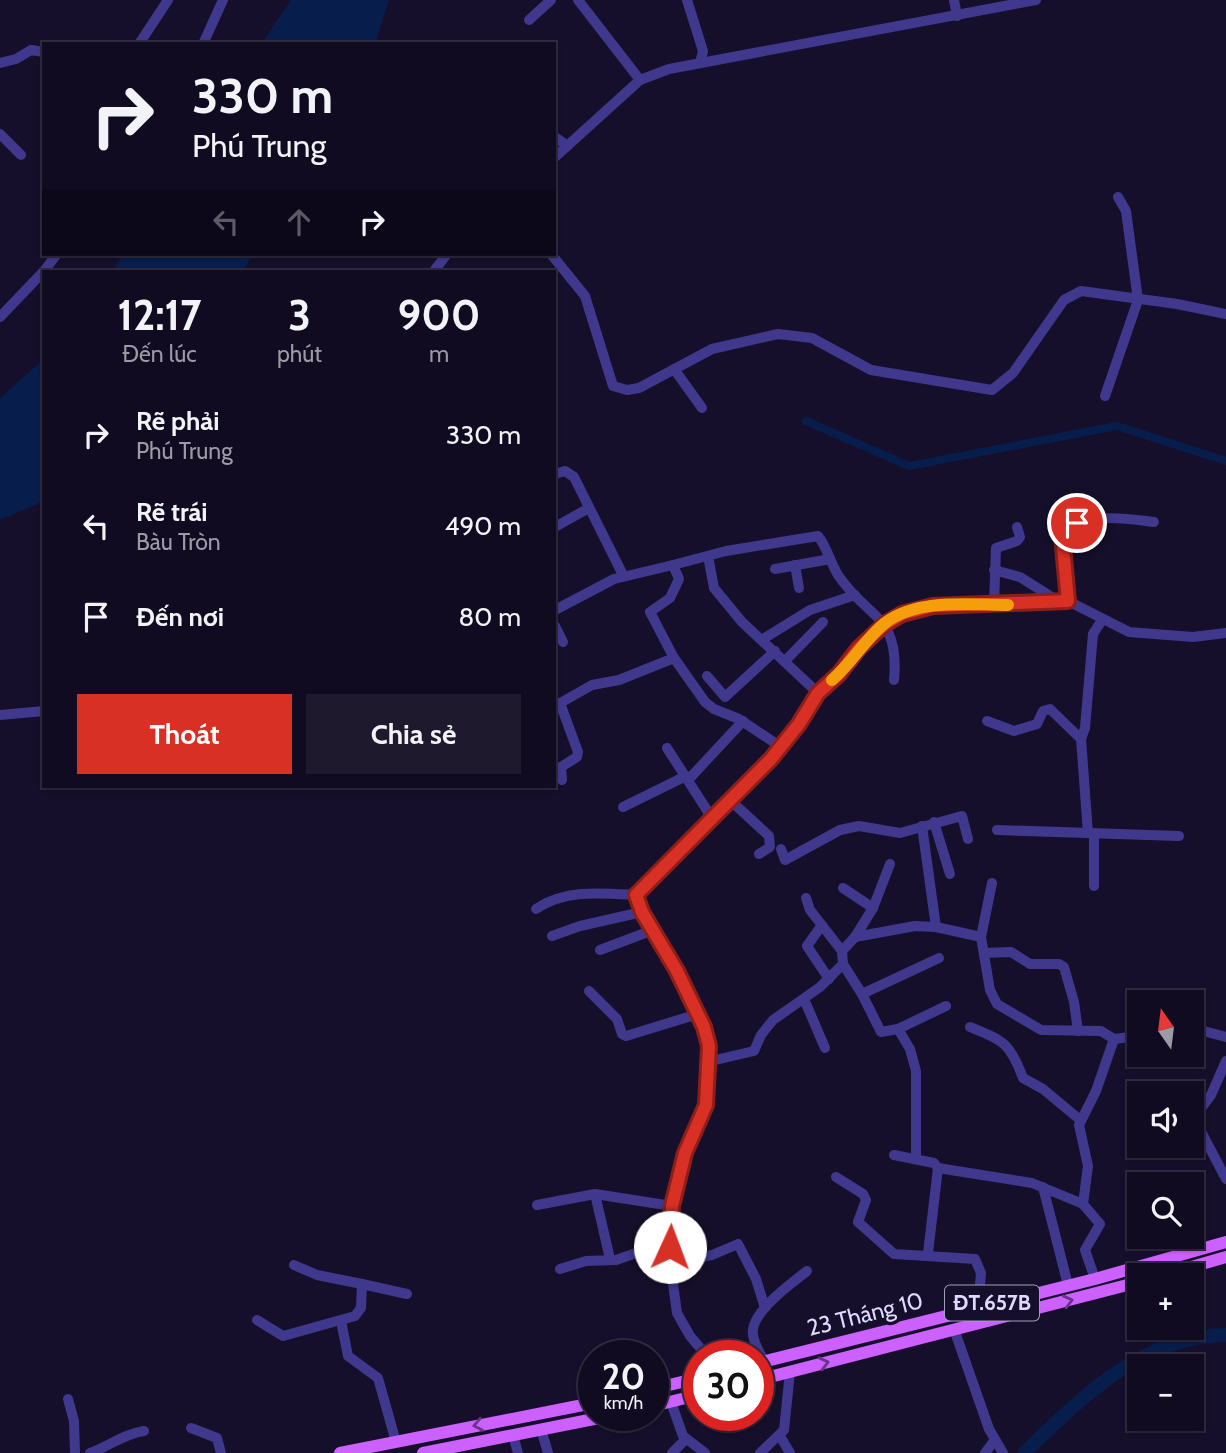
<!DOCTYPE html>
<html lang="vi">
<head>
<meta charset="utf-8">
<style>
	:root { --surface:#100b20; --page:#1e192d; --text:#f1f3f6; --muted:#9c9ba5; --line:#302b3e; --accent:#d93025 }
	body { margin:0; font-family:Cabin,sans-serif; background:var(--page); color:var(--text); height:100vh; display:flex; flex-direction:column; font-size:26px; white-space:nowrap }
	* { box-sizing:border-box; margin:0 }
	p { font-size:23px; color:var(--muted) }
	.icon { flex:none; width:38px; height:38px; fill:none; stroke:currentColor; stroke-width:2; stroke-linecap:round; stroke-linejoin:round }
	.map { position:relative; flex:1; overflow:hidden }
	.sheet { position:absolute; left:42px; top:270px; width:514px; height:518px; display:flex; flex-direction:column; background:var(--surface); border-radius:0px; box-shadow:0 2px 5px #0004,0 0 0 2px var(--line) }
	.sheet>* { flex:none }
	.top-card { position:absolute; left:42px; top:42px; width:514px; height:214px; border-radius:0px; box-shadow:0 2px 5px #0004,0 0 0 2px var(--line); background:#100b20; color:var(--text); overflow:hidden }
	.needle { width:46px; rotate:346deg }
	.fabs { position:absolute; left:1127px; top:990px; display:grid; gap:14px }
	.fabs a { display:grid; place-items:center; width:77px; height:77px; border-radius:0px; background:var(--surface); box-shadow:0 2px 5px #0004,0 0 0 2px var(--line); font-size:35px }
	.speed { position:absolute; left:578px; top:1340px; display:flex; gap:14px; font-size:35px; font-weight:700; text-align:center }
	.speed>* { display:grid; place-content:center; width:91px; height:91px; border-radius:50%; background:var(--surface); box-shadow:0 2px 5px #0004,0 0 0 2px var(--line); line-height:1 }
	.speed small { font-size:18px; font-weight:400 }
	.speed .limit { border:10px solid #d22; background:#fff; color:#111 }
	.pin { position:absolute; display:grid; place-items:center; width:60px; height:60px; color:#fff; margin:-30px; border:4px solid #fff; border-radius:50%; box-shadow:0 2px 7px #0007 }
	.me { position:absolute; width:77px; margin:-38px; rotate:2deg; stroke-linejoin:round; filter:drop-shadow(0 0 5px #0008) }
	.turn { display:flex; align-items:center; gap:24px; height:147px; padding:0 35px; font-size:32px }
	.turn .icon { width:91px; height:91px; stroke-width:2.5 }
	.turn b { display:block; font-size:49px; line-height:60px }
	.lanes { display:flex; align-items:center; height:66px; padding:0 35px; background:#0003; justify-content:center; gap:35px; direction:ltr }
	.lanes .off { opacity:.35 }
	.eta { display:flex; justify-content:space-evenly; align-items:center; height:119px; text-align:center }
	.eta b { font-size:42px; font-weight:800; line-height:49px }
	.button { display:flex; gap:14px; margin-top:auto; padding:14px 35px }
	.button a { flex:1; height:80px; border-radius:0px; background:var(--accent); color:#fff; font-size:28px; font-weight:800; line-height:80px; text-align:center }
	.button a+a { background:var(--page); color:var(--text) }
	ul { padding:0; list-style:none }
	li { display:flex; align-items:center; gap:21px; height:91px; padding:0 35px }
	li div { flex:1 }
	li b { display:block; font-size:26px }
	li em { font-style:normal }
	.map>svg:first-child { display:block }
	.water { fill:#071d4c }
	.lines { fill:none; stroke-linecap:round; stroke-linejoin:round }
	.canal { stroke:#071d4c; stroke-width:8 }
	.river { stroke:#071d4c; stroke-width:14 }
	.minor { stroke:#40388d; stroke-width:10 }
	.major { stroke:#cc61ff; stroke-width:12 }
	.oneway { stroke:#68348a }
	.route-casing { stroke:#8d1f18; stroke-width:18 }
	.route { stroke:#d93025; stroke-width:12 }
	.slow { stroke:#f59e0b; stroke-width:12 }
	.labels { text-anchor:middle; stroke-width:7; stroke-linejoin:round; paint-order:stroke }
	.shield { fill:#160f2b; stroke:#a39dbf; stroke-width:2 }
	.shield-label { font-size:21px; font-weight:bold; fill:#e0daff }
	.street-label { font-size:23px; fill:#e0daff; stroke:#160f2b }
</style>
</head>
<body>
<div class="map">
<svg width="1226" height="1453" viewBox="0 0 1226 1453">
	<rect width="100%" height="100%" fill="#160f2b"/>
	<g class="water">
		<path d="M 291,0 L 389,0 L 375,44 L 261,44 Z"/>
		<path d="M 123,254 L 253,254 L 243,271 L 113,271 Z"/>
		<path d="M 44,359 L 44,501 L 0,520 L 0,398 Z"/>
	</g>
	<g class="lines">
		<path class="canal" d="M 806,421 L 909,466 L 1117,426 L 1226,461"/>
		<path class="river" d="M 1024,1453 C 1080,1399 1142,1336 1226,1335"/>
		<g class="minor">
			<path d="M 578,0 L 640,80"/>
			<path d="M 687,0 L 703,51 L 700,63"/>
			<path d="M 954,0 L 957,16"/>
			<path d="M 529,20 L 551,0"/>
			<path d="M 139,44 L 168,0"/>
			<path d="M 203,44 L 223,0"/>
			<path d="M 0,63 L 16,59 L 31,50 L 44,52"/>
			<path d="M 0,134 L 21,155"/>
			<path d="M 555,137 L 568,146"/>
			<path d="M 555,157 L 640,80 L 669,69 L 1036,0"/>
			<path d="M 551,254 L 585,296 L 613,386 L 627,390 L 639,388 L 712,349 L 778,334 L 812,338 L 871,370 L 992,390 L 1013,373 L 1064,300 L 1081,291 L 1177,304 L 1226,314"/>
			<path d="M 44,271 L 57,254"/>
			<path d="M 434,271 L 447,254"/>
			<path d="M 0,317 L 44,271"/>
			<path d="M 674,369 L 702,408"/>
			<path d="M 1105,396 L 1138,300 L 1126,211 L 1118,197"/>
			<path d="M 555,474 L 565,471 L 574,477 L 623,575"/>
			<path d="M 555,527 L 589,508"/>
			<path d="M 708,556 L 714,588 L 742,622 L 818,693"/>
			<path d="M 673,565 L 726,551 L 818,536 C 827,547 830,562 838,575 C 867,619 900,614 894,680"/>
			<path d="M 795,565 L 799,588"/>
			<path d="M 775,569 L 830,559"/>
			<path d="M 994,570 L 1020,577 L 1058,601"/>
			<path d="M 1068,601 L 1064,530 C 1094,513 1122,518 1154,522"/>
			<path d="M 994,605 L 996,548 L 1017,541 L 1020,537 L 1017,527"/>
			<path d="M 555,610 L 614,579 L 673,565 L 679,579 L 670,598 L 650,612 L 674,658"/>
			<path d="M 555,626 L 563,642"/>
			<path d="M 763,639 L 810,610 L 855,595"/>
			<path d="M 785,661 L 823,622"/>
			<path d="M 707,676 L 725,697 L 775,651"/>
			<path d="M 560,703 L 578,752 L 577,757 L 561,767 L 562,780"/>
			<path d="M 555,706 L 592,685 L 619,680 L 674,658 L 705,702 L 714,709 L 739,719 L 781,747"/>
			<path d="M 0,715 L 44,711"/>
			<path d="M 987,721 L 1014,731 L 1037,724 L 1043,711 L 1050,709 L 1081,739"/>
			<path d="M 667,748 L 712,818"/>
			<path d="M 689,779 L 743,721"/>
			<path d="M 730,800 L 769,836 L 770,847 L 759,854"/>
			<path d="M 623,807 L 686,776"/>
			<path d="M 934,822 L 950,874"/>
			<path d="M 922,826 L 936,927"/>
			<path d="M 997,830 L 1179,836"/>
			<path d="M 1088,833 L 1081,739 L 1085,728 L 1093,634 L 1102,620"/>
			<path d="M 1094,834 L 1094,886"/>
			<path d="M 781,849 L 785,860 L 840,830 L 859,826 L 900,833 L 962,816 L 968,839"/>
			<path d="M 843,888 L 873,908"/>
			<path d="M 806,898 L 810,910 L 842,951"/>
			<path d="M 536,909 C 565,889 602,893 636,895"/>
			<path d="M 822,925 L 807,946 L 829,979"/>
			<path d="M 552,936 L 580,926 L 642,912"/>
			<path d="M 855,937 L 873,908 L 890,864"/>
			<path d="M 981,937 L 990,990 L 997,1004 L 1041,1030 L 1101,1031 L 1114,1039 L 1096,1091 L 1079,1125 L 1088,1166 L 1083,1204 L 1100,1224 L 1085,1250 L 1095,1279"/>
			<path d="M 600,950 L 653,930"/>
			<path d="M 984,953 L 1011,952 L 1030,964 L 1059,964 L 1064,967 L 1074,1002 L 1078,1031"/>
			<path d="M 843,964 L 862,994 L 939,958"/>
			<path d="M 589,991 L 617,1019 L 622,1034 L 626,1036 L 698,1014"/>
			<path d="M 862,994 L 881,1032 L 898,1029 L 910,1049 L 916,1071 L 916,1158"/>
			<path d="M 804,999 L 825,1048"/>
			<path d="M 970,1027 C 1004,1041 1010,1043 1023,1078 L 1043,1089 L 1079,1119"/>
			<path d="M 1192,1028 L 1226,1037"/>
			<path d="M 898,1029 L 946,1006"/>
			<path d="M 1114,1039 L 1139,1036"/>
			<path d="M 711,1061 L 754,1051 L 761,1035 L 773,1020 L 820,987 L 843,964 L 842,951 L 855,937 L 915,926 L 936,927 L 981,937 L 992,883"/>
			<path d="M 1226,1061 L 1211,1095 L 1194,1118 L 1226,1179"/>
			<path d="M 894,1155 L 934,1163 L 938,1168 L 928,1253"/>
			<path d="M 938,1168 L 1032,1183 L 1083,1204"/>
			<path d="M 836,1177 L 863,1194 L 866,1200 L 858,1222 L 894,1254 L 975,1259 L 981,1273 L 978,1307"/>
			<path d="M 1043,1187 L 1068,1285"/>
			<path d="M 595,1194 L 610,1259"/>
			<path d="M 537,1205 L 595,1194 L 672,1206"/>
			<path d="M 670,1262 L 712,1255 L 738,1244 L 756,1279 L 765,1308"/>
			<path d="M 294,1265 L 317,1275 L 362,1284"/>
			<path d="M 560,1269 L 586,1261 L 616,1260 L 639,1252 L 670,1247"/>
			<path d="M 257,1320 L 283,1336 L 355,1316 L 361,1308 L 362,1284 L 407,1294"/>
			<path d="M 341,1321 L 348,1356 L 378,1378 L 396,1442"/>
			<path d="M 954,1329 L 989,1429 L 1003,1453"/>
			<path d="M 707,1356 L 690,1336 L 677,1313 L 670,1262 L 672,1206 L 685,1153 L 706,1105 L 709,1046 L 704,1027 L 677,971 L 642,912 L 636,895 L 771,759 L 799,724 L 818,693 L 839,674 L 859,648 L 885,624 L 902,613 L 933,606 L 1068,601 L 1129,632 L 1193,637 L 1226,633"/>
			<path d="M 764,1361 C 760,1353 754,1344 753,1335 C 749,1313 792,1283 807,1271"/>
			<path d="M 68,1399 L 74,1421 L 75,1453"/>
			<path d="M 671,1402 L 683,1436 L 705,1453"/>
			<path d="M 191,1428 L 217,1438 L 221,1453"/>
			<path d="M 541,1429 L 548,1453"/>
			<path d="M 513,1435 L 518,1453"/>
			<path d="M 780,1436 L 790,1453"/>
			<path d="M 90,1453 C 110,1446 123,1434 144,1431"/>
			<path d="M 672,1453 L 686,1439"/>
			<path d="M 760,1453 L 784,1430 L 790,1372"/>
			<path d="M 985,1453 L 994,1441"/>
		</g>
		<g class="major">
			<path d="M 1160,1276 L 1226,1257"/>
			<path d="M 758,1363 L 1095,1279 L 1226,1242"/>
			<path d="M 758,1380 L 1139,1282"/>
			<path d="M 653,1389 L 698,1378"/>
			<path d="M 653,1406 L 698,1395"/>
			<path d="M 340,1453 L 593,1403"/>
			<path d="M 423,1453 L 609,1416"/>
		</g>
	</g>
	<defs><path id="oneway-chevron" d="M-2-3.5L2.5 0L-2 3.5" fill="none" stroke-width="1.6" stroke-linecap="round" stroke-linejoin="round" transform="scale(1.75)"/></defs>
	<g class="oneway">
		<use href="#oneway-chevron" transform="translate(1068 1301) rotate(-14)"/>
		<use href="#oneway-chevron" transform="translate(824 1363) rotate(-14)"/>
		<use href="#oneway-chevron" transform="translate(478 1425) rotate(169)"/>
	</g>
	<g class="lines">
		<g class="route-casing">
			<path id="route" d="M 670,1247 L 672,1206 L 685,1153 L 706,1105 L 709,1046 L 704,1027 L 677,971 L 642,912 L 636,895 L 771,759 L 799,724 L 818,693 L 839,674 L 859,648 L 885,624 L 902,614 L 933,606 L 1068,601 L 1062,536 L 1064,530 L 1077,523"/>
		</g>
		<use href="#route" class="route"/>
		<path class="slow" d="M 832,680 C 852,663 865,639 885,623 C 918,598 969,605 1008,605"/>
	</g>
	<g class="labels">
		<rect class="shield" x="945" y="1285.5" width="94" height="35" rx="5"/>
		<g class="shield-label">
			<text x="992" y="1310">ĐT.657B</text>
		</g>
		<g class="street-label">
			<text transform="translate(865 1314) rotate(-14)" y="8">23 Tháng 10</text>
		</g>
	</g>
</svg>
<div class="fabs">
<a><svg class="needle" viewBox="-14 -14 28 28"><path d="M0-13l5 13h-10z" fill="#e53935"/><path d="M0 13l5-13h-10z" fill="#9c9ba5"/></svg></a>
<a><svg class="icon" aria-label="sound" viewBox="0 0 24 24"><path d="M4 9h4l5-4v14l-5-4H4zM17 9q2 3 0 6"/></svg></a>
<a><svg class="icon" aria-label="search" viewBox="0 0 24 24"><circle cx="10" cy="10" r="6"/><path d="M15 15l6 6"/></svg></a>
<a>+</a>
<a>−</a>
</div>
<div class="speed"><div>20<small>km/h</small></div><div class="limit">30</div></div>
<div class="pin" style="left:1077px;top:523px;background:#d93025"><svg class="icon" aria-label="arrive" viewBox="0 0 24 24"><path d="M6 21V4h12l-3 4 3 4H6"/></svg></div>
<svg class="me" style="left:670px;top:1247px" viewBox="-20 -20 40 40"><circle r="19" fill="#fff"/><path d="M0-13L10 11 0 6-10 11z" fill="#d93025"/></svg>
<div class="top-card">
<div class="turn"><svg class="icon" aria-label="right" viewBox="0 0 24 24"><path d="M7 20v-9h11M14 6l5 5-5 5"/></svg><div><b>330 m</b>Phú Trung</div></div>
<div class="lanes"><svg class="icon off" aria-label="left" viewBox="0 0 24 24"><path d="M17 20v-9H6M10 6l-5 5 5 5"/></svg><svg class="icon off" aria-label="ahead" viewBox="0 0 24 24"><path d="M12 20V5M6 11l6-6 6 6"/></svg><svg class="icon" aria-label="right" viewBox="0 0 24 24"><path d="M7 20v-9h11M14 6l5 5-5 5"/></svg></div>
</div>
<section class="sheet">
<div class="eta">
<div><b>12:17</b><p>Đến lúc</p></div>
<div><b>3</b><p>phút</p></div>
<div><b>900</b><p>m</p></div>
</div>
<ul>
<li><svg class="icon" aria-label="right" viewBox="0 0 24 24"><path d="M7 20v-9h11M14 6l5 5-5 5"/></svg><div><b>Rẽ phải</b><p>Phú Trung</p></div><em>330 m</em></li>
<li><svg class="icon" aria-label="left" viewBox="0 0 24 24"><path d="M17 20v-9H6M10 6l-5 5 5 5"/></svg><div><b>Rẽ trái</b><p>Bàu Tròn</p></div><em>490 m</em></li>
<li><svg class="icon" aria-label="arrive" viewBox="0 0 24 24"><path d="M6 21V4h12l-3 4 3 4H6"/></svg><div><b>Đến nơi</b></div><em>80 m</em></li>
</ul>
<div class="button"><a>Thoát</a><a>Chia sẻ</a></div>
</section>
</div>
</body>
</html>
